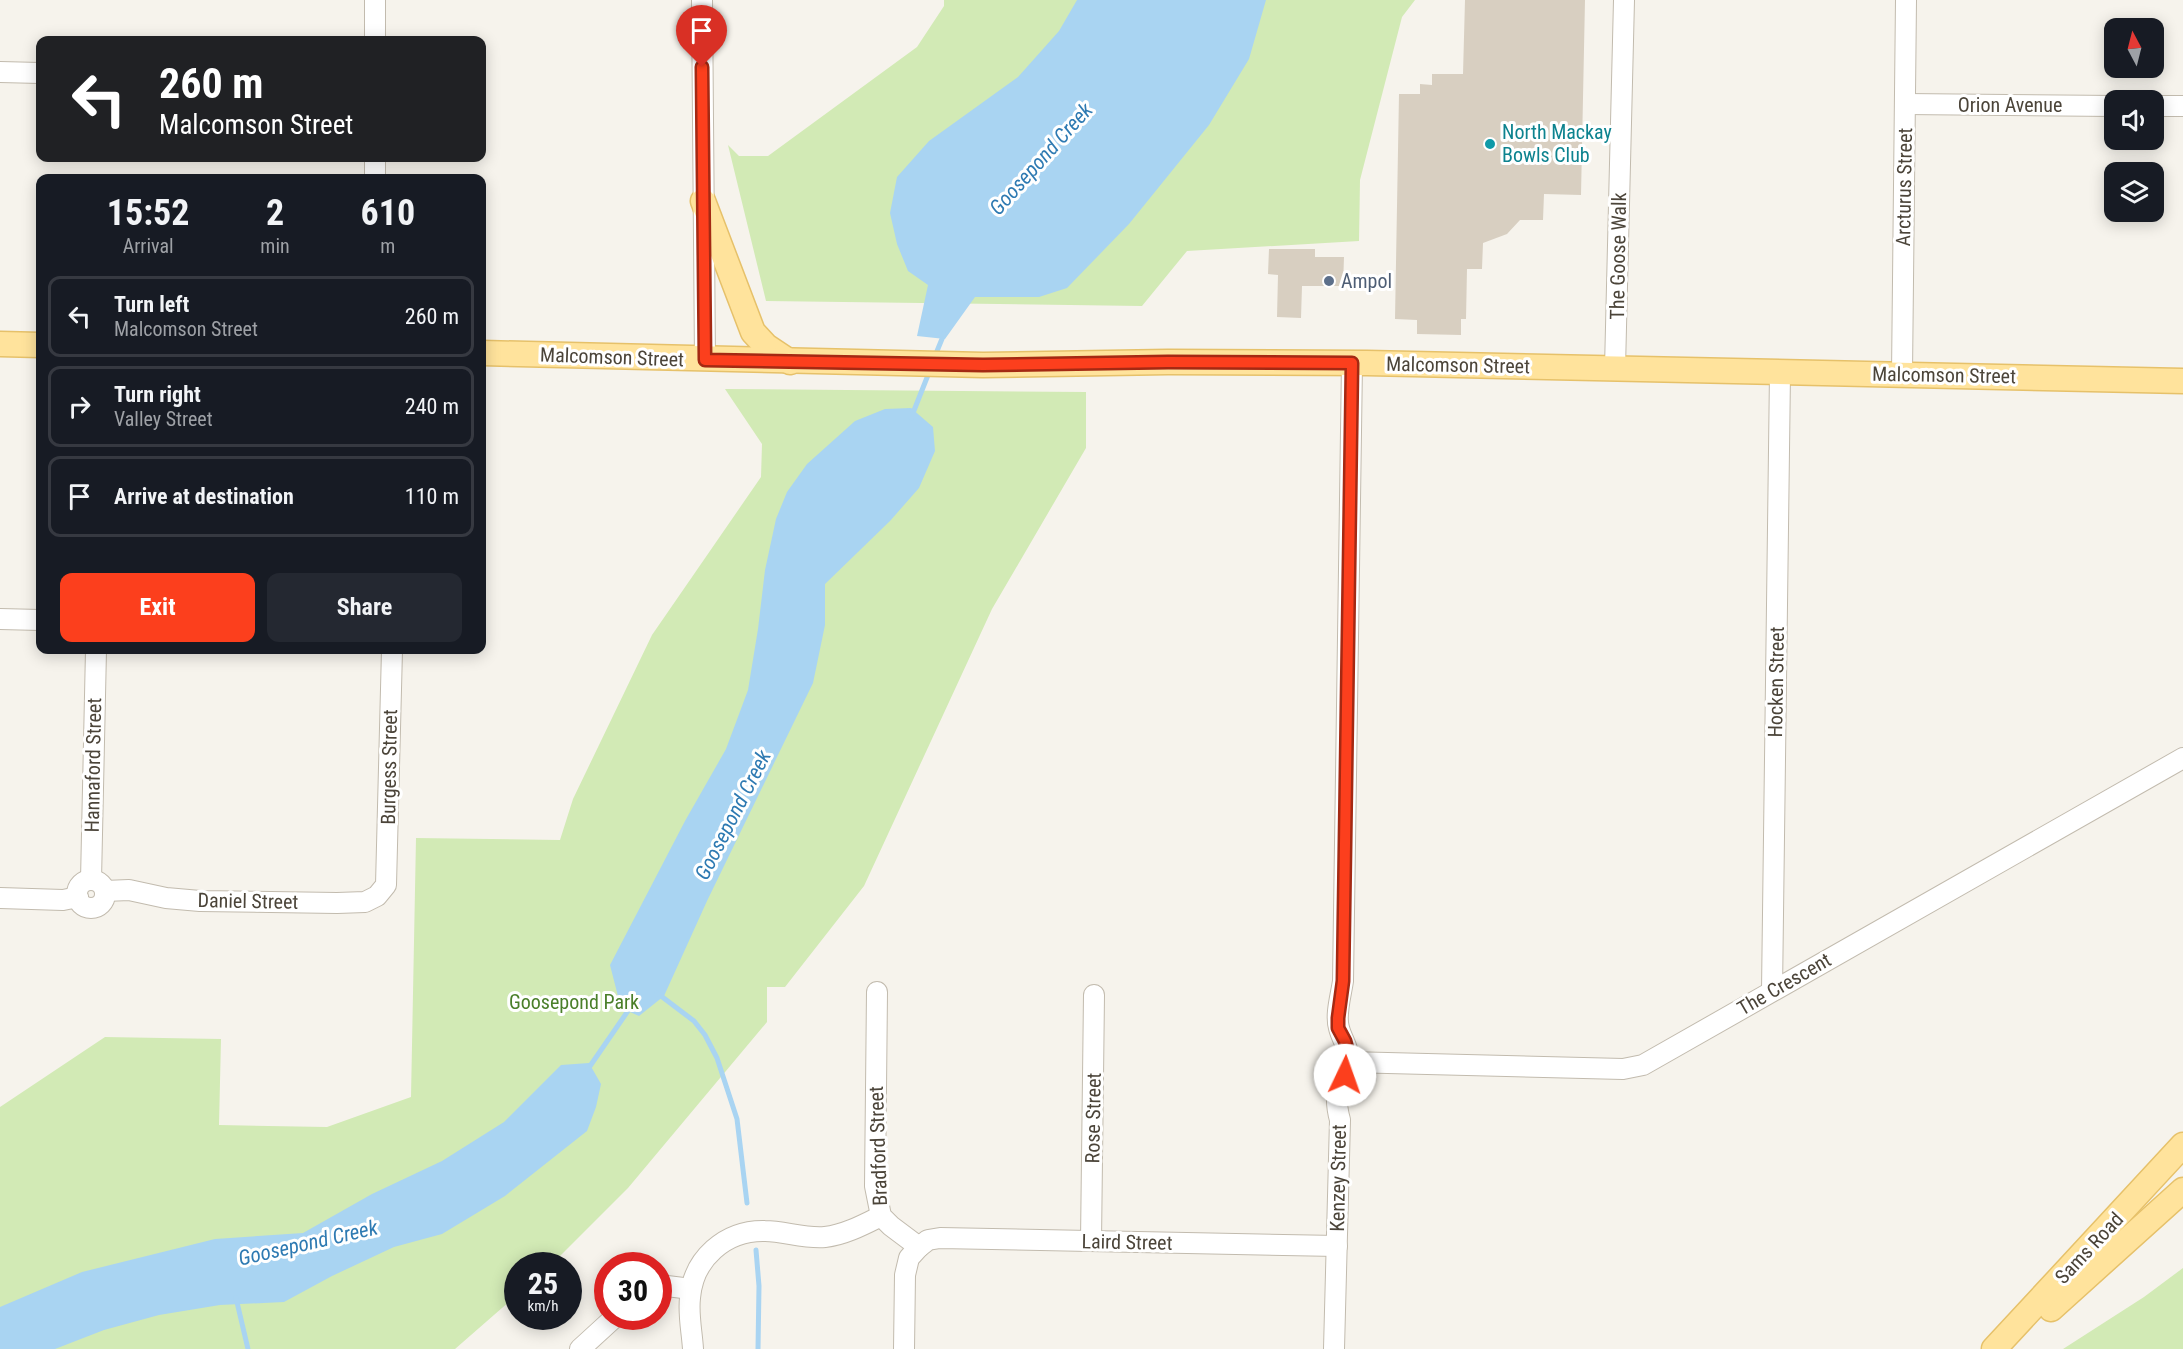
<!DOCTYPE html>
<html lang="en">
<head>
<meta charset="utf-8">
<style>
	:root { --surface:#171b24; --page:#242831; --text:#f1f3f6; --muted:#9ea1a6; --line:#363941; --accent:#fc3f1d }
	body { margin:0; font-family:"Roboto Condensed",sans-serif; background:var(--page); color:var(--text); height:100vh; display:flex; flex-direction:column; font-size:22px; white-space:nowrap }
	* { box-sizing:border-box; margin:0 }
	p { font-size:20px; color:var(--muted) }
	.icon { flex:none; width:33px; height:33px; fill:none; stroke:currentColor; stroke-width:2; stroke-linecap:round; stroke-linejoin:round }
	.map { position:relative; flex:1; overflow:hidden }
	.side { position:absolute; left:36px; top:174px; width:450px; height:480px; display:flex; flex-direction:column; background:var(--surface); border-radius:12px; box-shadow:0 3px 15px #0003 }
	.side>* { flex:none }
	.guide { position:absolute; left:36px; top:36px; width:450px; height:126px; border-radius:12px; box-shadow:0 3px 15px #0003; background:#202124; color:#fff; overflow:hidden }
	.needle { width:39px; rotate:353deg }
	.controls { position:absolute; left:2104px; top:18px; display:grid; gap:12px }
	.controls a { display:grid; place-items:center; width:60px; height:60px; border-radius:12px; background:var(--surface); box-shadow:0 3px 15px #0003; font-size:30px }
	.speed { position:absolute; left:504px; top:1252px; display:flex; gap:12px; font-size:30px; font-weight:700; text-align:center }
	.speed>* { display:grid; place-content:center; width:78px; height:78px; border-radius:50%; background:var(--surface); box-shadow:0 3px 15px #0003; line-height:1 }
	.speed small { font-size:15px; font-weight:400 }
	.speed .limit { border:9px solid #d22; background:#fff; color:#111 }
	.pin { position:absolute; display:grid; place-items:center; width:51px; height:51px; color:#fff; margin:-62px -26px; border-radius:50% 50% 50% 0; rotate:-45deg; box-shadow:0 0 6px #0007 }
	.pin .icon { rotate:45deg }
	.me { position:absolute; width:66px; margin:-33px; rotate:3deg; stroke-linejoin:round; filter:drop-shadow(0 0 4px #0008) }
	.turn { display:flex; align-items:center; gap:21px; height:126px; padding:0 24px; font-size:27px }
	.turn .icon { width:78px; height:78px; stroke-width:2.5 }
	.turn b { display:block; font-size:42px; line-height:51px }
	.eta { display:flex; justify-content:space-evenly; align-items:center; height:102px; text-align:center }
	.eta b { font-size:36px; font-weight:700; line-height:42px }
	.button { display:flex; gap:12px; margin-top:auto; padding:12px 24px }
	.button a { flex:1; height:69px; border-radius:12px; background:var(--accent); color:#fff; font-size:24px; font-weight:700; line-height:69px; text-align:center }
	.button a+a { background:var(--page); color:var(--text) }
	ul { padding:0; list-style:none }
	li { display:flex; align-items:center; gap:18px; height:81px; margin:0 12px 9px; padding:0 12px; border:3px solid var(--line); border-radius:12px }
	li div { flex:1 }
	li b { display:block; font-size:22px }
	li em { font-style:normal }
	.map>svg:first-child { display:block }
	.green { fill:#d2eab5 }
	.water { fill:#a9d4f2 }
	.lines { fill:none; stroke-linecap:round; stroke-linejoin:round }
	.stream { stroke:#a9d4f2; stroke-width:5 }
	.building { fill:#d8cfc1 }
	.minor-casing { stroke:#c2bbae; stroke-width:22 }
	.major-casing { stroke:#e6c16a; stroke-width:27 }
	.minor { stroke:#fff; stroke-width:20 }
	.major { stroke:#ffe39c; stroke-width:24 }
	.route-casing { stroke:#a42913; stroke-width:15 }
	.route { stroke:#fc3f1d; stroke-width:10 }
	.culture-dot { fill:#0f9aa8; stroke:#fff; stroke-width:2 }
	.service-dot { fill:#5c6f8a; stroke:#fff; stroke-width:2 }
	.labels { text-anchor:middle; stroke-width:6; stroke-linejoin:round; paint-order:stroke }
	.street-label { font-size:20px; fill:#4b4439; stroke:#fff }
	.culture-label { font-size:20px; fill:#0d838f; stroke:#fff; text-anchor:start }
	.service-label { font-size:20px; fill:#4e5e75; stroke:#fff; text-anchor:start }
	.park-label { font-size:20px; fill:#4a7f2a; stroke:#fff }
	.water-label { font-size:21px; font-style:italic; fill:#2e7ab2; stroke:#fff }
</style>
</head>
<body>
<div class="map">
<svg width="2183" height="1349" viewBox="0 0 2183 1349">
	<rect width="100%" height="100%" fill="#f6f3ec"/>
	<g class="green">
		<path d="M 944,0 L 1415,0 L 1402,17 L 1360,180 L 1359,241 L 1187,251 L 1142,306 L 766,301 L 728,145 L 739,156 L 768,156 L 917,47 L 944,6 Z"/>
		<path d="M 725,389 L 1086,392 L 1086,448 L 992,609 L 864,886 L 785,987 L 767,987 L 767,1022 L 628,1188 L 550,1266 L 518,1266 L 517,1295 L 455,1349 L 0,1349 L 0,1107 L 105,1037 L 221,1039 L 219,1125 L 327,1127 L 411,1097 L 416,838 L 560,840 L 573,799 L 652,635 L 761,477 L 762,444 Z"/>
		<path d="M 2183,1268 L 2183,1349 L 2063,1349 L 2144,1297 Z"/>
	</g>
	<g class="water">
		<path d="M 1077,0 L 1266,0 L 1249,59 L 1209,125 L 1129,224 L 1067,288 L 1039,297 L 975,297 L 945,339 L 917,336 L 928,285 L 908,271 L 897,244 L 890,213 L 897,177 L 929,141 L 1018,77 L 1059,31 Z"/>
		<path d="M 911,408 L 933,427 L 935,451 L 919,488 L 890,521 L 825,584 L 825,625 L 813,683 L 707,901 L 664,996 L 639,1016 L 621,1008 L 610,965 L 685,821 L 726,749 L 748,690 L 758,629 L 765,570 L 776,519 L 787,492 L 807,464 L 855,421 L 885,409 Z"/>
		<path d="M 589,1063 L 601,1084 L 596,1107 L 587,1131 L 505,1196 L 442,1234 L 394,1247 L 332,1276 L 284,1302 L 220,1305 L 159,1315 L 104,1330 L 55,1349 L 0,1349 L 0,1307 L 82,1272 L 215,1239 L 303,1233 L 372,1194 L 442,1161 L 504,1122 L 561,1065 Z"/>
	</g>
	<g class="lines">
		<g class="stream">
			<path d="M 935,356 L 944,334"/>
			<path d="M 911,418 L 930,370"/>
			<path d="M 657,993 L 694,1021 L 705,1035 L 717,1058 L 737,1119 L 747,1203"/>
			<path d="M 588,1069 L 632,1005"/>
			<path d="M 756,1250 L 759,1286 L 758,1349"/>
			<path d="M 236,1298 L 248,1349"/>
		</g>
	</g>
	<g class="building">
		<path d="M 1465,0 L 1585,0 L 1581,195 L 1544,194 L 1543,220 L 1520,220 L 1507,234 L 1483,243 L 1482,269 L 1467,269 L 1466,319 L 1461,319 L 1461,335 L 1417,334 L 1417,320 L 1395,319 L 1399,94 L 1420,94 L 1420,84 L 1432,85 L 1432,74 L 1463,74 Z"/>
		<path d="M 1269,249 L 1315,249 L 1315,257 L 1344,257 L 1343,286 L 1302,286 L 1301,318 L 1277,317 L 1278,275 L 1268,274 Z"/>
	</g>
	<g class="lines">
		<g class="minor-casing">
			<g id="minor">
				<path d="M 702,0 L 705,360"/>
				<path d="M 375,40 L 375,0"/>
				<path d="M 0,72 L 40,73"/>
				<path d="M 1905,104 L 2115,106"/>
				<path d="M 2154,106 L 2183,106"/>
				<path d="M 375,158 L 375,178"/>
				<path d="M 1615,368 L 1624,0"/>
				<path d="M 1902,374 L 1906,0"/>
				<path d="M 0,619 L 40,620"/>
				<path d="M 91,880 L 96,650"/>
				<circle cx="91" cy="894" r="14"/>
				<path d="M 105,891 L 129,890 L 166,898 L 200,901 L 337,903 L 365,902 L 377,896 L 386,885 L 392,650"/>
				<path d="M 0,898 L 63,900 L 78,897"/>
				<path d="M 1772,991 L 1780,373"/>
				<path d="M 877,992 L 875,1186 L 881,1216 L 891,1226 L 919,1247 L 909,1258 L 905,1275 L 904,1349"/>
				<path d="M 1348,1062 L 1623,1069 L 1643,1065 L 2183,758"/>
				<path d="M 1091,1241 L 1094,995"/>
				<path d="M 919,1247 L 928,1240 L 940,1238 L 1337,1246"/>
				<path d="M 658,1287 L 667,1286 L 691,1289"/>
				<path d="M 580,1349 L 615,1317"/>
				<path d="M 693,1349 C 692,1332 688,1315 690,1298 C 693,1259 725,1230 765,1231 C 784,1231 805,1239 825,1237 C 844,1235 863,1225 881,1216"/>
				<path d="M 1334,1349 L 1340,1120 C 1337,1109 1335,1098 1339,1087 C 1343,1078 1347,1070 1348,1060 C 1349,1047 1342,1040 1339,1028 C 1335,1015 1341,995 1343,981 L 1352,363"/>
			</g>
		</g>
		<g class="major-casing">
			<g id="major">
				<path d="M 703,201 L 753,332 L 766,346 L 790,362"/>
				<path d="M 0,344 L 40,345"/>
				<path d="M 482,353 L 983,365 L 1168,362 L 1367,363 L 2183,381"/>
				<path d="M 2051,1309 L 2183,1190"/>
				<path d="M 1994,1349 L 2183,1145"/>
			</g>
		</g>
		<use href="#minor" class="minor"/>
		<use href="#major" class="major"/>
	</g>
	<g class="lines">
		<g class="route-casing">
			<path id="route" d="M 702,67 L 705,360 L 983,365 L 1168,362 L 1352,363 L 1343,981 L 1338,1018 L 1338,1028 L 1345,1041 L 1348,1052 L 1345,1075"/>
		</g>
		<use href="#route" class="route"/>
	</g>
	<circle class="culture-dot" cx="1490" cy="144" r="6"/>
	<circle class="service-dot" cx="1329" cy="281" r="6"/>
	<g class="labels">
		<g class="street-label">
			<text x="2010" y="112">Orion Avenue</text>
			<text transform="translate(1904 187) rotate(-89)" y="7">Arcturus Street</text>
			<text transform="translate(1618 256) rotate(-89)" y="7">The Goose Walk</text>
			<text transform="translate(612 357) rotate(2)" y="7">Malcomson Street</text>
			<text transform="translate(1458 365) rotate(1)" y="7">Malcomson Street</text>
			<text transform="translate(1944 375) rotate(1)" y="7">Malcomson Street</text>
			<text transform="translate(1776 682) rotate(-89)" y="7">Hocken Street</text>
			<text transform="translate(93 765) rotate(-89)" y="7">Hannaford Street</text>
			<text transform="translate(389 767) rotate(-89)" y="7">Burgess Street</text>
			<text transform="translate(248 901) rotate(1)" y="7">Daniel Street</text>
			<text transform="translate(1784 984) rotate(-30)" y="7">The Crescent</text>
			<text transform="translate(1093 1118) rotate(-89)" y="7">Rose Street</text>
			<text transform="translate(878 1146) rotate(-92)" y="7">Bradford Street</text>
			<text transform="translate(1338 1178) rotate(-89)" y="7">Kenzey Street</text>
			<text transform="translate(1127 1242) rotate(1)" y="7">Laird Street</text>
			<text transform="translate(2089 1248) rotate(-47)" y="7">Sams Road</text>
		</g>
		<g class="culture-label">
			<text x="1502" y="139">North Mackay<tspan x="1502" dy="23">Bowls Club</tspan></text>
		</g>
		<g class="service-label">
			<text x="1341" y="288">Ampol</text>
		</g>
		<g class="park-label">
			<text x="574" y="1009">Goosepond Park</text>
		</g>
		<g class="water-label">
			<text transform="translate(1041 159) rotate(-48)" y="7">Goosepond Creek</text>
			<text transform="translate(733 815) rotate(-63)" y="7">Goosepond Creek</text>
			<text transform="translate(308 1243) rotate(-13)" y="7">Goosepond Creek</text>
		</g>
	</g>
</svg>
<div class="controls">
<a><svg class="needle" viewBox="-14 -14 28 28"><path d="M0-13l5 13h-10z" fill="#e53935"/><path d="M0 13l5-13h-10z" fill="#9ea1a6"/></svg></a>
<a><svg class="icon" aria-label="sound" viewBox="0 0 24 24"><path d="M4 9h4l5-4v14l-5-4H4zM17 9q2 3 0 6"/></svg></a>
<a><svg class="icon" aria-label="layers" viewBox="0 0 24 24"><path d="M12 4l9 5-9 5-9-5zM3 14l9 5 9-5"/></svg></a>
</div>
<div class="speed"><div>25<small>km/h</small></div><div class="limit">30</div></div>
<div class="pin" style="left:702px;top:67px;background:#d93025"><svg class="icon" aria-label="arrive" viewBox="0 0 24 24"><path d="M6 21V4h12l-3 4 3 4H6"/></svg></div>
<svg class="me" style="left:1345px;top:1075px" viewBox="-20 -20 40 40"><circle r="19" fill="#fff"/><path d="M0-13L10 11 0 6-10 11z" fill="#fc3f1d"/></svg>
<div class="guide">
<div class="turn"><svg class="icon" aria-label="left" viewBox="0 0 24 24"><path d="M17 20v-9H6M10 6l-5 5 5 5"/></svg><div><b>260 m</b>Malcomson Street</div></div>
</div>
<section class="side">
<div class="eta">
<div><b>15:52</b><p>Arrival</p></div>
<div><b>2</b><p>min</p></div>
<div><b>610</b><p>m</p></div>
</div>
<ul>
<li><svg class="icon" aria-label="left" viewBox="0 0 24 24"><path d="M17 20v-9H6M10 6l-5 5 5 5"/></svg><div><b>Turn left</b><p>Malcomson Street</p></div><em>260 m</em></li>
<li><svg class="icon" aria-label="right" viewBox="0 0 24 24"><path d="M7 20v-9h11M14 6l5 5-5 5"/></svg><div><b>Turn right</b><p>Valley Street</p></div><em>240 m</em></li>
<li><svg class="icon" aria-label="arrive" viewBox="0 0 24 24"><path d="M6 21V4h12l-3 4 3 4H6"/></svg><div><b>Arrive at destination</b></div><em>110 m</em></li>
</ul>
<div class="button"><a>Exit</a><a>Share</a></div>
</section>
</div>
</body>
</html>
